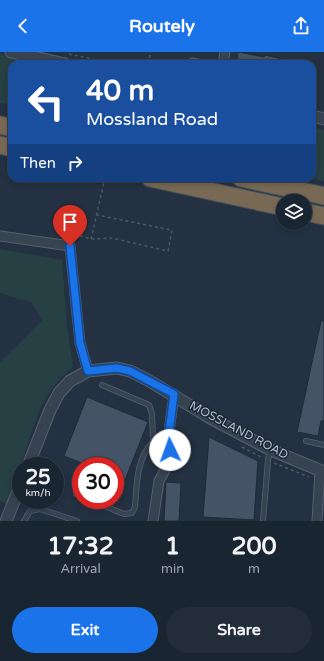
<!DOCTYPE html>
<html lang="en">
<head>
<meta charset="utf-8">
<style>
	:root { --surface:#1a2532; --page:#232d3a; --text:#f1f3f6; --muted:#9fa5ac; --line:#38424d; --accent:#1a73e8 }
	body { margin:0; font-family:"Varela Round",sans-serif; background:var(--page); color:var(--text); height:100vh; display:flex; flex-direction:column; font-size:15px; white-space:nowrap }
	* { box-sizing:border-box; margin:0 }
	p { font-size:13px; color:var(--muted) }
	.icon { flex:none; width:22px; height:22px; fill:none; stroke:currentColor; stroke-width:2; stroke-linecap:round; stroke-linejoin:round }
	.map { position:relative; height:469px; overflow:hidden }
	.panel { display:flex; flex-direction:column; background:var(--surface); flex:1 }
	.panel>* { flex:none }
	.guide { position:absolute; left:8px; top:8px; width:308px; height:122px; border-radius:12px; box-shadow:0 2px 6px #0003,0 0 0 1px var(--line); background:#1a4fa0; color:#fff; overflow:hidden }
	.fabs { position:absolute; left:276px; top:142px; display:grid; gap:8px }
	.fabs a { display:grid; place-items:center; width:36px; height:36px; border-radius:50%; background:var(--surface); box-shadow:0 2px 6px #0003,0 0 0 1px var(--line); font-size:20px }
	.speed { position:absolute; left:12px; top:405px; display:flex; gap:8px; font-size:20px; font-weight:700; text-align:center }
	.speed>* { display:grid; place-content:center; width:52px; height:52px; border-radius:50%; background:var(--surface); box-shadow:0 2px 6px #0003,0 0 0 1px var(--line); line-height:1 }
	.speed small { font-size:10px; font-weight:400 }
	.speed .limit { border:6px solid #d22; background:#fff; color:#111 }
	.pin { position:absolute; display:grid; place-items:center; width:34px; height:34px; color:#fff; margin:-41px -17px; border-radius:50% 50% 50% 0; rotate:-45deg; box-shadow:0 0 4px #0007 }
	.pin .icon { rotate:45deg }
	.me { position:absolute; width:44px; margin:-22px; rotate:357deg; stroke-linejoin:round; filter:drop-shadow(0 0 3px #0008) }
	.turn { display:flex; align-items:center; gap:14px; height:84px; padding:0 12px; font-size:18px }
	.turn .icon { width:52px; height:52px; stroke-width:2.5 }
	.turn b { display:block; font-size:28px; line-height:34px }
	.then { display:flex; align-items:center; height:38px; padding:0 12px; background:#0003; gap:8px; font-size:15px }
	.eta { display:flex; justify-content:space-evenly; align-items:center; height:68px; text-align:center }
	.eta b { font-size:24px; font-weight:700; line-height:28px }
	.cta { display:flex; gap:8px; margin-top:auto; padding:8px 12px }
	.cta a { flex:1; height:46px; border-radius:24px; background:var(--accent); color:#fff; font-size:16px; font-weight:700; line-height:46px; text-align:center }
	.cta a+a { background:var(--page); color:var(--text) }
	header { display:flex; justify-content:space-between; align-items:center; height:52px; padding:0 12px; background:var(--accent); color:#fff; font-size:18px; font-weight:700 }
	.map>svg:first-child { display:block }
	.green { fill:#264043 }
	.building { fill:#445366; stroke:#1f2a38 }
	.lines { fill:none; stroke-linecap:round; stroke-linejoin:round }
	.service-casing { stroke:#56616f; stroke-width:6 }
	.minor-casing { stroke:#56616f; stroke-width:11 }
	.tertiary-casing { stroke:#56616f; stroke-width:13 }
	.motorway-casing { stroke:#434e5c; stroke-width:19 }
	.path { stroke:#445d5f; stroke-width:1.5; stroke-dasharray:3 3; stroke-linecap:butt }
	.service { stroke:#384351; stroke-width:4.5 }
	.minor { stroke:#384351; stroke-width:9 }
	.tertiary { stroke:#384351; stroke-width:11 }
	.motorway { stroke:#786954; stroke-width:17 }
	.route-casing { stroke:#114b97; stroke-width:10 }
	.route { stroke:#1a73e8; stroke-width:7 }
	.labels { text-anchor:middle; stroke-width:3; stroke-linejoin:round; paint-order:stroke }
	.street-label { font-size:12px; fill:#b5becc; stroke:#1d2836 }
</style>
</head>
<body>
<header><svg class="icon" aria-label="back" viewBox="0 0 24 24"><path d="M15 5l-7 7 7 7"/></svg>Routely<svg class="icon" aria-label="share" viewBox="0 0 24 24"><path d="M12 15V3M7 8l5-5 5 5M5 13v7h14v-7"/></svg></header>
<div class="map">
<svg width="324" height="469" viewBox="0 0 324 469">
	<rect width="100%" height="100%" fill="#233142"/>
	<g class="green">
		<path d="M 0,1 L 22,6 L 23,12 L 12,12 L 12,53 L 0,51 Z"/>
		<path d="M 312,75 L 324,78 L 324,129 L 308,126 L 312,126 Z"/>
		<path d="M 0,197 L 62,208 L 67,276 L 73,313 L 72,316 C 56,329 48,341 39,359 L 7,452 L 0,449 L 0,310 L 42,269 L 32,251 L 0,241 Z"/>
	</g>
	<g class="building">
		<path d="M 238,0 L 264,5 L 265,3 L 291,9 L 290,12 L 240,11 L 240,8 L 237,7 Z"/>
		<path d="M 321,269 L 324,269 L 324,369 L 321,369 L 318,384 L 297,380 Z"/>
		<path d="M 87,345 L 148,370 L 125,428 L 115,424 L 115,414 L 89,414 L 64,404 Z"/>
		<path d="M 209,385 L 258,409 L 254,468 L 203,465 Z"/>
		<path d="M 166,430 L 181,431 L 179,469 L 164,469 Z"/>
	</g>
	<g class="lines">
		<g class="service-casing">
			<g id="service">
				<path d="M 153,389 L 170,389"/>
				<path d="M 306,389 L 324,393"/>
				<path d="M 76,442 L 81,444"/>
				<path d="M 90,448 L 124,462 L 132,461 L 135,455 C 137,431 136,408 153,389 L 152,362 L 149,353 L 102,333"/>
				<path d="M 24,469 L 30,459 L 40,457 L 77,469"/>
				<path d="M 263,469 L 268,408 L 270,397"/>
			</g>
		</g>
		<g class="minor-casing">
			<g id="minor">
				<path d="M 192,11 L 198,12"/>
				<path d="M 223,12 L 225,0"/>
				<path d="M 0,184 L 70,194 L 80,291 L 88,319"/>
				<path d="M 153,469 L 159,429 L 171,407 L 169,380 L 174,342"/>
				<path d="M 317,469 L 320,419"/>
			</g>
		</g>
		<g class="tertiary-casing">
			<g id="tertiary">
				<path d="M 11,0 L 65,12"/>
				<path d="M 312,64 L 324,67"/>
				<path d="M 28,414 L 50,358 L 59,341 L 70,329 L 88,319 L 117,316 L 130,319 L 148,328 L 212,367 L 271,398 L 324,420"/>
				<path d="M 6,469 L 21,432"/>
			</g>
		</g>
		<g class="motorway-casing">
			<g id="motorway">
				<path d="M 0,73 L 12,76"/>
				<path d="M 0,93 L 12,96"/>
				<path d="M 150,126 L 283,155"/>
				<path d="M 241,126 L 324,144"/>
				<path d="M 305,160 L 324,164"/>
			</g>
		</g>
		<g class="path">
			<path d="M 69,2 L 116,12"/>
			<path d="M 148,12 L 151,0"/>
			<path d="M 74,185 L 82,184 L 91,187 L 112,186 L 168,199 L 172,178 L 97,163"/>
			<path d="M 91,187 L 105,126"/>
			<path d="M 242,395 L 261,405"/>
			<path d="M 274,411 L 309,425"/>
		</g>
		<use href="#service" class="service"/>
		<use href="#minor" class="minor"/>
		<use href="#tertiary" class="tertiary"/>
		<use href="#motorway" class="motorway"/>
	</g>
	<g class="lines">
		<g class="route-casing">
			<path id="route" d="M 70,194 L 80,291 L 88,319 L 117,316 L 130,319 L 174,342 L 169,380 L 170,398"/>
		</g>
		<use href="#route" class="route"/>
	</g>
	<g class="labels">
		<g class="street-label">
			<text transform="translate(239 378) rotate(28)" y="4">MOSSLAND ROAD</text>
		</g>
	</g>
</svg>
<div class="fabs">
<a><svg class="icon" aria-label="layers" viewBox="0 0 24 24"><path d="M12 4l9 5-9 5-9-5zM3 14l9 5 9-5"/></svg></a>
</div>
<div class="speed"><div>25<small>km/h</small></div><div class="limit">30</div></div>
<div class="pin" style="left:70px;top:194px;background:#d93025"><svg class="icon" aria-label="arrive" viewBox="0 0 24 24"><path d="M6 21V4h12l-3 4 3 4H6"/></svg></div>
<svg class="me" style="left:170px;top:398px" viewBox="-20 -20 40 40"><circle r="19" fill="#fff"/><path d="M0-13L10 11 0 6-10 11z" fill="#1a73e8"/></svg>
<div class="guide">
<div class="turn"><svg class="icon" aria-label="left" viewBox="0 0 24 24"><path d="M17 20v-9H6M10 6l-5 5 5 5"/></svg><div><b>40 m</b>Mossland Road</div></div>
<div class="then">Then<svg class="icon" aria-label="right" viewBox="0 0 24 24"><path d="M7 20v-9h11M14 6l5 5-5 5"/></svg></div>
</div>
</div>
<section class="panel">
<div class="eta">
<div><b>17:32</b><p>Arrival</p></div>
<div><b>1</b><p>min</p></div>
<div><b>200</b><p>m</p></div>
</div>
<div class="cta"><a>Exit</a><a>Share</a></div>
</section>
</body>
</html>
